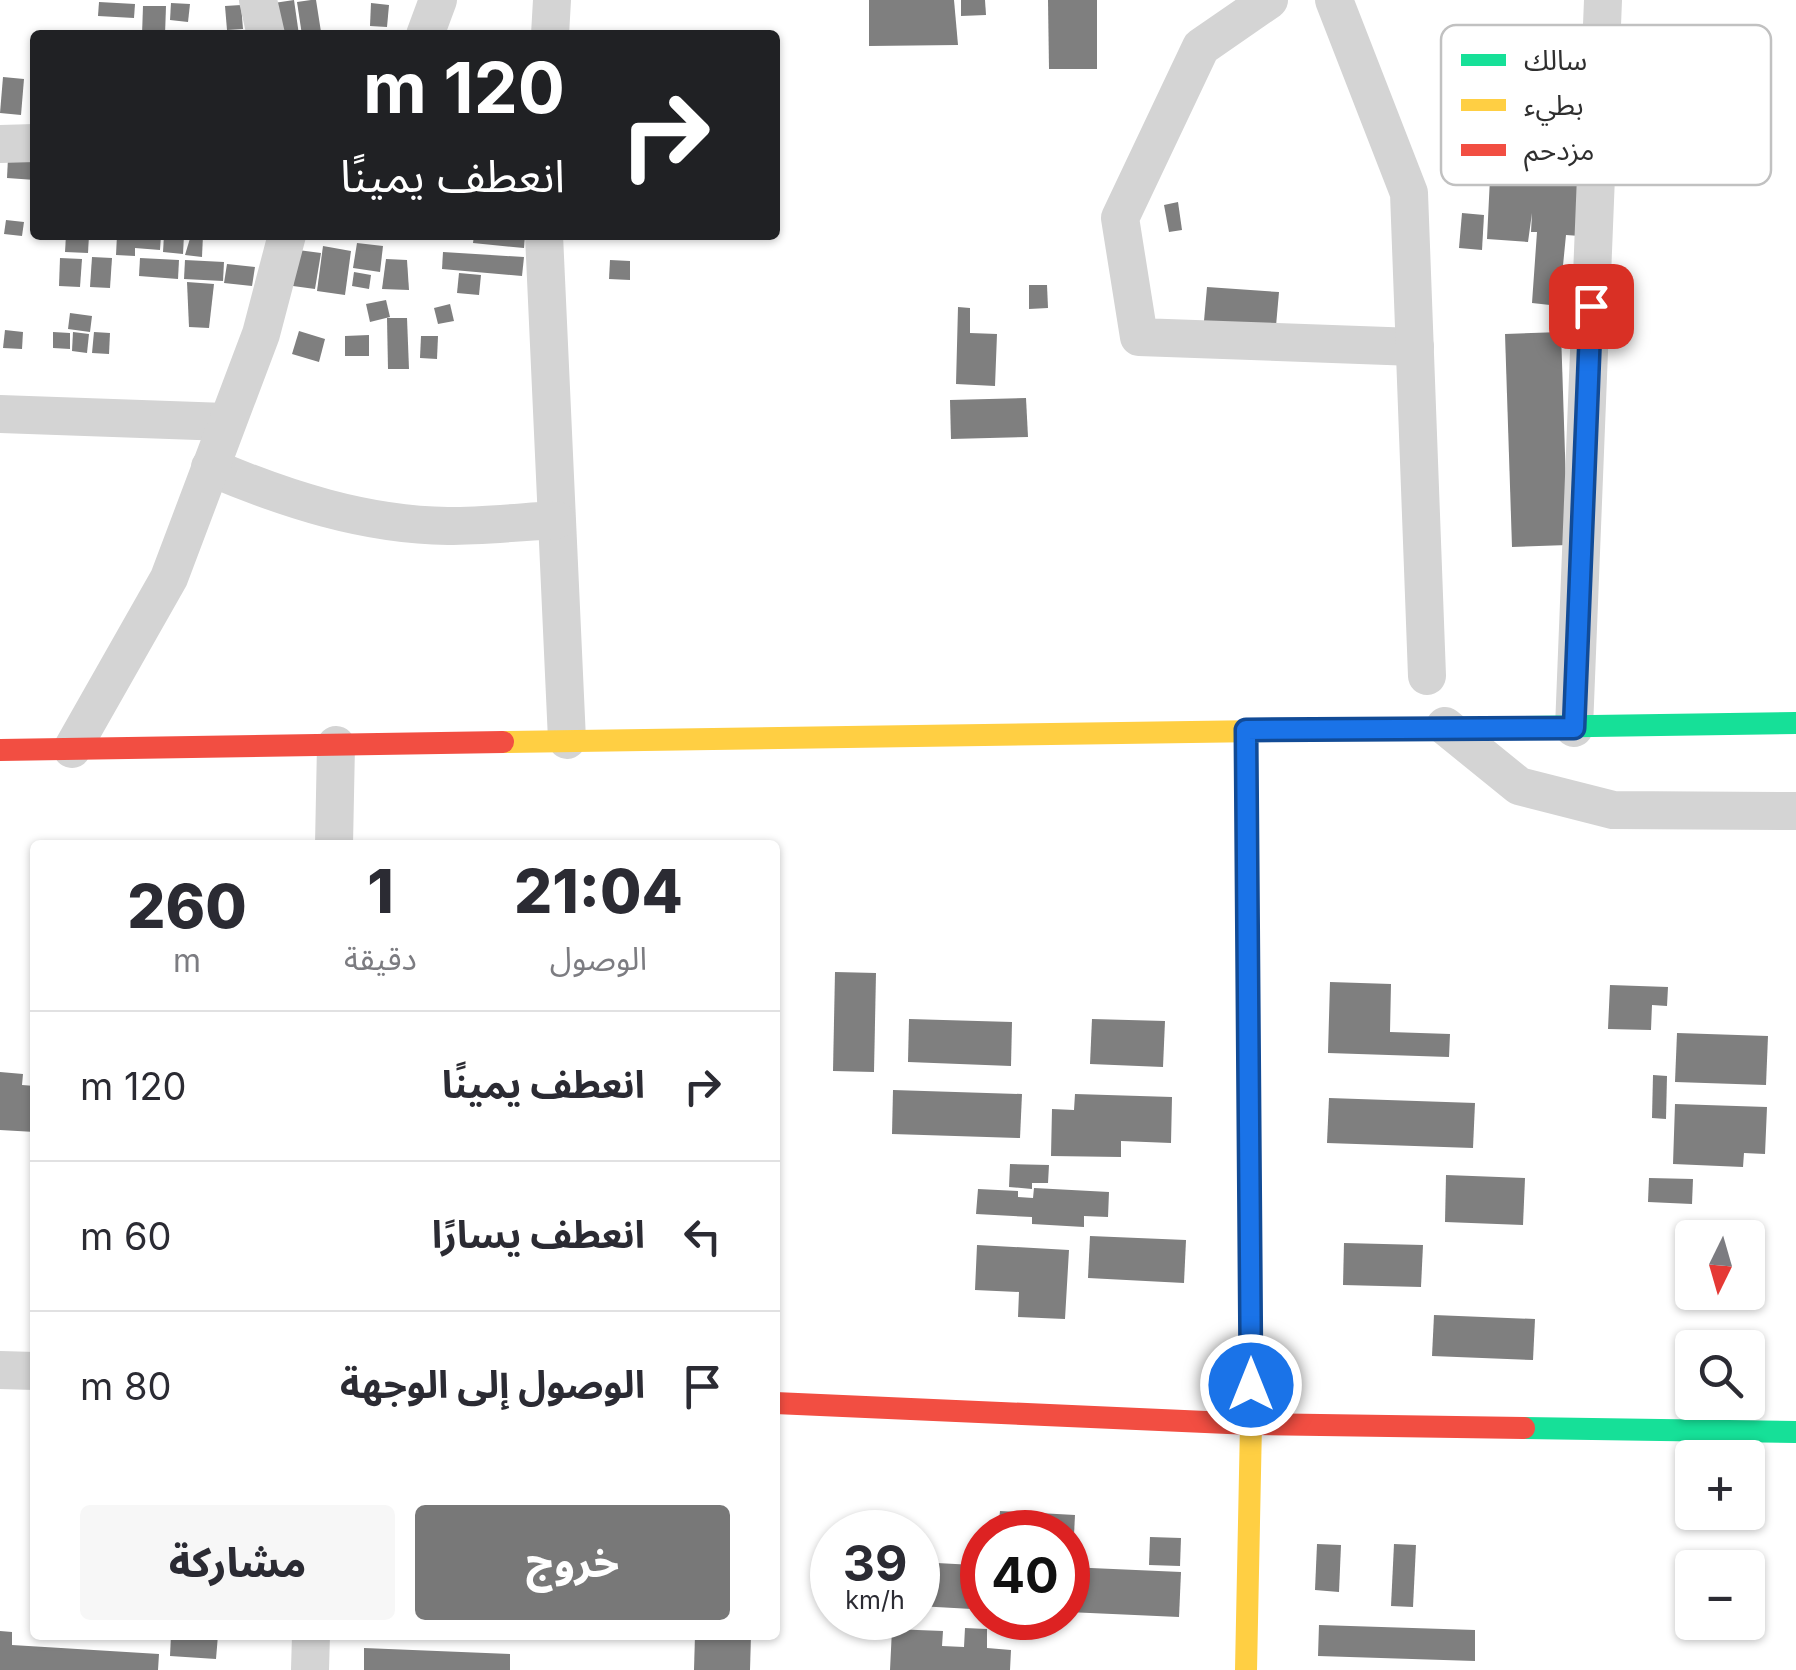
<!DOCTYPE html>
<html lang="ar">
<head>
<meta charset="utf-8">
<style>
	:root { --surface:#fff; --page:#f7f7f7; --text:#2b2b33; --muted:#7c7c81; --line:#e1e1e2; --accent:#787878 }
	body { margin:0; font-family:Inter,"Noto Sans Arabic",sans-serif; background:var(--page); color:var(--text); direction:rtl; height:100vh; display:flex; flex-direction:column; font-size:38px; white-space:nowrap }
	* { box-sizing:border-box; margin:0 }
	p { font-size:32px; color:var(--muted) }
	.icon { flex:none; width:55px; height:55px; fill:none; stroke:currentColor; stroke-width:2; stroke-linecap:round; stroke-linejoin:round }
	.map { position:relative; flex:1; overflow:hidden; direction:ltr }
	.sheet { position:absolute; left:30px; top:840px; width:750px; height:800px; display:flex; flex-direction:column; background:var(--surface); border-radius:10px; box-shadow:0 2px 8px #0004; direction:rtl }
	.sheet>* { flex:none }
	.guide { position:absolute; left:30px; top:30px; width:750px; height:210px; border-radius:10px; box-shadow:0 2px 8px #0004; direction:rtl; background:#202124; color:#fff; overflow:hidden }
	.needle { width:65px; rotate:185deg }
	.controls { position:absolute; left:1675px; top:1220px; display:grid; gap:20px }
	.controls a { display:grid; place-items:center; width:90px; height:90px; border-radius:10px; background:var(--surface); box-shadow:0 2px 8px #0004; font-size:50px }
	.speed { position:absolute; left:810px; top:1510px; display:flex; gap:20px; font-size:50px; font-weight:700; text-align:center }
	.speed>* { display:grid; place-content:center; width:130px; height:130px; border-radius:50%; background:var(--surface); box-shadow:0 2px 8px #0004; line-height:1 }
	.speed small { font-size:25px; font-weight:400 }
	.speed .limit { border:15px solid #d22; background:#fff; color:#111 }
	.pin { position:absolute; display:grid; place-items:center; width:85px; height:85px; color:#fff; margin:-42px; border-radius:20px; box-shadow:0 5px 15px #0006 }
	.me { position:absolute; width:110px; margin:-55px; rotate:0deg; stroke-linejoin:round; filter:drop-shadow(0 0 8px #0008) }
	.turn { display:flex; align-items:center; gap:35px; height:210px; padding:0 50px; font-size:45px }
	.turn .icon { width:130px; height:130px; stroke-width:2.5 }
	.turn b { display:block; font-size:70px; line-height:85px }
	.eta { display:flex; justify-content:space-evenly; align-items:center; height:170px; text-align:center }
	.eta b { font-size:60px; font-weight:800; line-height:70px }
	.action { display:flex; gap:20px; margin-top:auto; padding:20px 50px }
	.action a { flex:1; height:115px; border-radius:10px; background:var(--accent); color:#fff; font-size:40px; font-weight:800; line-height:115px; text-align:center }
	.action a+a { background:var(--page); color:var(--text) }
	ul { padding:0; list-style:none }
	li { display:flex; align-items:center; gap:30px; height:150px; padding:0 50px; border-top:2px solid var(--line) }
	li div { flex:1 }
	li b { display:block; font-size:38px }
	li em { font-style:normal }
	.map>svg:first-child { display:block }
	.building { fill:#7f7f7f }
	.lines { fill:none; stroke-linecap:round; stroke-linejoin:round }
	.street { stroke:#d4d4d4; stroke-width:38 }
	.fast { stroke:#16e098; stroke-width:22 }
	.slow { stroke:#ffcf43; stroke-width:22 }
	.jam { stroke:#f24e42; stroke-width:22 }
	.route-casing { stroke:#114b97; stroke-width:25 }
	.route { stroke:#1a73e8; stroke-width:18 }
	.key { fill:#fff; stroke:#c1c1c1; stroke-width:2.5 }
	.key-label { font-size:28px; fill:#2f2f2f }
</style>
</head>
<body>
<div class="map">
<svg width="1796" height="1670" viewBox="0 0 1796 1670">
	<rect width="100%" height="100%" fill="#fff"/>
	<g class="building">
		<path d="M 294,0 L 299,35 L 279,35 L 274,3 Z"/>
		<path d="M 311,0 L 316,0 L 321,32 L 302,35 L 297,2 Z"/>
		<path d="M 869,0 L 954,0 L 958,45 L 869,46 Z"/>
		<path d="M 961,0 L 985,0 L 986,15 L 961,16 Z"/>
		<path d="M 1048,0 L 1097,0 L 1097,69 L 1049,69 Z"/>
		<path d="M 99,2 L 135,4 L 134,18 L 98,16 Z"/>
		<path d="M 171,3 L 190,4 L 188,22 L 170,20 Z"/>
		<path d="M 371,3 L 389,5 L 387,27 L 370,26 Z"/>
		<path d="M 241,5 L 243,29 L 227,30 L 225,6 Z"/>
		<path d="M 143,6 L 166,6 L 165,35 L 142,35 Z"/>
		<path d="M 3,77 L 24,79 L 21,115 L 0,113 Z"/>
		<path d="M 8,158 L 35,160 L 35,180 L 7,178 Z"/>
		<path d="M 1490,178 L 1586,182 L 1580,236 L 1566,235 L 1559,306 L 1532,303 L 1537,232 L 1531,232 L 1532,213 L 1528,242 L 1487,239 Z"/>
		<path d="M 1178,202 L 1182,230 L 1169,232 L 1164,205 Z"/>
		<path d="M 1462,213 L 1484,215 L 1482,250 L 1459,248 Z"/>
		<path d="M 6,220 L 24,222 L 22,236 L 4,234 Z"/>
		<path d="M 66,235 L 89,235 L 88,253 L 65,252 Z"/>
		<path d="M 117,235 L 161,235 L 160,250 L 135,248 L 135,256 L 116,255 Z"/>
		<path d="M 164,235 L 184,235 L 183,254 L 163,252 Z"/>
		<path d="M 191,235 L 203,235 L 202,257 L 185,255 Z"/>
		<path d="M 474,235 L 525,235 L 524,248 L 473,243 Z"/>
		<path d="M 357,243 L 383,246 L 380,272 L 353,268 Z"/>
		<path d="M 323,246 L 351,251 L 345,295 L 317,291 Z"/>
		<path d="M 298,250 L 321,253 L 315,289 L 293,286 Z"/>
		<path d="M 443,252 L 524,257 L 522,276 L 442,269 Z"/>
		<path d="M 92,257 L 112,258 L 110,288 L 90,287 Z"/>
		<path d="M 60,258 L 82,259 L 80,287 L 59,286 Z"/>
		<path d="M 140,258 L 179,260 L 178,279 L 139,276 Z"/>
		<path d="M 386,259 L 407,260 L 409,290 L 382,289 Z"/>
		<path d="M 185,260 L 224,262 L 223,281 L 184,279 Z"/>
		<path d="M 610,260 L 630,261 L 630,280 L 609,279 Z"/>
		<path d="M 227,264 L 255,267 L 252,286 L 224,283 Z"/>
		<path d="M 354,272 L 371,275 L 369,289 L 352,286 Z"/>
		<path d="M 459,273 L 481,275 L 479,295 L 457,293 Z"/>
		<path d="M 187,282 L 214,284 L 209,328 L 189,327 Z"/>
		<path d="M 1029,285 L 1047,285 L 1048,308 L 1029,309 Z"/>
		<path d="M 1207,287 L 1279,292 L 1276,326 L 1204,321 Z"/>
		<path d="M 386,300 L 390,317 L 370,322 L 366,304 Z"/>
		<path d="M 450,304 L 454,321 L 438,324 L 434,308 Z"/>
		<path d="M 958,307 L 970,308 L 970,333 L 997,334 L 995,386 L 956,384 Z"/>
		<path d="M 70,313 L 92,316 L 90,332 L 68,329 Z"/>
		<path d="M 387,318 L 407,318 L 409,369 L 388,369 Z"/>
		<path d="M 5,330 L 23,332 L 22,349 L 3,348 Z"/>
		<path d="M 299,331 L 325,339 L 319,362 L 292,354 Z"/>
		<path d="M 53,332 L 70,333 L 70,349 L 53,348 Z"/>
		<path d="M 73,332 L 89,334 L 87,353 L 72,351 Z"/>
		<path d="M 94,332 L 110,333 L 109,354 L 92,353 Z"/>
		<path d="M 1561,332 L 1568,545 L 1512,547 L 1505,334 Z"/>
		<path d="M 369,335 L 369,356 L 345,356 L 345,336 Z"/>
		<path d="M 421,336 L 438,336 L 437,359 L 420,358 Z"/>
		<path d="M 1026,398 L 1028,437 L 951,439 L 950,400 Z"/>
		<path d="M 835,972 L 876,973 L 874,1072 L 833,1071 Z"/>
		<path d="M 1330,982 L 1391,984 L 1390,1032 L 1450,1034 L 1449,1057 L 1328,1053 Z"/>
		<path d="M 1610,985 L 1668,987 L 1667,1006 L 1652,1005 L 1651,1030 L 1608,1029 Z"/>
		<path d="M 909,1019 L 1012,1022 L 1011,1066 L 908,1062 Z"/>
		<path d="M 1092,1019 L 1165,1021 L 1163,1067 L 1090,1064 Z"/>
		<path d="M 1677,1033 L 1768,1036 L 1766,1085 L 1675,1082 Z"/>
		<path d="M 0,1072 L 23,1074 L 22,1085 L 35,1086 L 35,1132 L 0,1130 Z"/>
		<path d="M 1653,1075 L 1667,1076 L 1666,1119 L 1652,1118 Z"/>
		<path d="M 893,1090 L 1022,1094 L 1020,1138 L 892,1134 Z"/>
		<path d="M 1075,1094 L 1172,1097 L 1171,1143 L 1121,1141 L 1121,1157 L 1051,1156 L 1052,1109 L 1074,1110 Z"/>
		<path d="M 1329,1098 L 1475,1103 L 1473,1148 L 1327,1143 Z"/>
		<path d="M 1675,1104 L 1767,1107 L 1765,1154 L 1744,1153 L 1743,1167 L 1673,1164 Z"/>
		<path d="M 1010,1164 L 1049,1165 L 1048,1183 L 1032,1183 L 1032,1189 L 1009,1187 Z"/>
		<path d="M 1446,1175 L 1525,1178 L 1523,1225 L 1445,1222 Z"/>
		<path d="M 1649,1178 L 1693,1179 L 1692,1204 L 1648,1202 Z"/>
		<path d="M 1034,1188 L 1109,1192 L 1108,1217 L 1084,1216 L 1084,1227 L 1032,1224 L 1032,1217 L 976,1214 L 978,1189 L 1018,1191 L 1018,1197 L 1033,1198 Z"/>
		<path d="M 1090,1236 L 1186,1240 L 1184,1283 L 1088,1278 Z"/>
		<path d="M 1344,1243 L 1423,1245 L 1421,1287 L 1343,1285 Z"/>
		<path d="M 977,1245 L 1069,1250 L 1065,1319 L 1018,1317 L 1019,1292 L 975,1290 Z"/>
		<path d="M 1434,1315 L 1535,1319 L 1533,1360 L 1432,1356 Z"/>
		<path d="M 1000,1511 L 1075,1515 L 1074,1535 L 998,1532 Z"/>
		<path d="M 1150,1537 L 1181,1538 L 1180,1566 L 1149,1565 Z"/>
		<path d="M 1317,1544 L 1341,1545 L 1339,1592 L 1315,1590 Z"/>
		<path d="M 1394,1544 L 1416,1545 L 1413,1607 L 1391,1606 Z"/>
		<path d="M 918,1562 L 974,1565 L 972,1609 L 918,1606 Z"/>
		<path d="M 1068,1567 L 1181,1572 L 1179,1617 L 1068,1612 Z"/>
		<path d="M 1319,1625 L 1475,1630 L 1475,1661 L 1318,1656 Z"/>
		<path d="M 965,1628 L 987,1629 L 987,1648 L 1011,1650 L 1010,1670 L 890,1670 L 892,1629 L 943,1631 L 942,1646 L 964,1647 Z"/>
		<path d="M 0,1631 L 12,1632 L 12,1645 L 159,1654 L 158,1670 L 0,1670 Z"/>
		<path d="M 171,1635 L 218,1635 L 216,1659 L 170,1656 Z"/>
		<path d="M 695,1635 L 751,1635 L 750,1670 L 694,1670 Z"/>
		<path d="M 364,1648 L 510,1654 L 510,1670 L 364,1670 Z"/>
	</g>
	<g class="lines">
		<g class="street">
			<path d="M 258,0 L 266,35"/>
			<path d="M 1269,0 L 1201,47 L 1120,218 L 1139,337 L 1415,347"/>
			<path d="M 1334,0 L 1409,193 L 1427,676"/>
			<path d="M 425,35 L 438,0"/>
			<path d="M 550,35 L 552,0"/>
			<path d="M 0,144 L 35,143"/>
			<path d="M 544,235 L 567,740"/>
			<path d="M 0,414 L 226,422"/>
			<path d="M 210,467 C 285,499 365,525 448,526 C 484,526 521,522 556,520"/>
			<path d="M 1445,726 L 1519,786 L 1613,810 L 1796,811"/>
			<path d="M 1574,728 L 1603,0"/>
			<path d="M 72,749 L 169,578 L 261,334 L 287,235"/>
			<path d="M 334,845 L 336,745"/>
			<path d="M 0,1370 L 35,1371"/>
			<path d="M 310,1670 L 311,1635"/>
		</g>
		<g class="fast">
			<path d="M 1246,730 L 1248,1023"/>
			<path d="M 1261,731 L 1796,723"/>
			<path d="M 1524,1428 L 1796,1432"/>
		</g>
		<g class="slow">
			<path d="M 503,742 L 1261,731"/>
			<path d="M 1246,1670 L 1251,1424 L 1248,1023"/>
		</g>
		<g class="jam">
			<path d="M 0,750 L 503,742"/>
			<path d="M 775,1403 L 1251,1424 L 1524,1428"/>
		</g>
	</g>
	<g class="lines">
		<g class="route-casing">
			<path id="route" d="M 1251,1385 L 1246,730 L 1574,728 L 1591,306"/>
		</g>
		<use href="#route" class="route"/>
	</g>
	<rect x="1441" y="25" width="330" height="160" rx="15" class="key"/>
	<rect x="1461" y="54" width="45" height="12" fill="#16e098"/>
	<rect x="1461" y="99" width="45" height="12" fill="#ffcf43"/>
	<rect x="1461" y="144" width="45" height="12" fill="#f24e42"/>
	<g class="key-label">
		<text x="1524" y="70">سالك</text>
		<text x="1524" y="115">بطيء</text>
		<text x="1524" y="160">مزدحم</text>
	</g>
</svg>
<div class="controls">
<a><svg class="needle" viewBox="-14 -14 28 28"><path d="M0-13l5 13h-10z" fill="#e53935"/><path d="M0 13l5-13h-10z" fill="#7c7c81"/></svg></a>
<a><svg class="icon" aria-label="search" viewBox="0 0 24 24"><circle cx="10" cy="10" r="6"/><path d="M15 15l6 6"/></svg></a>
<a>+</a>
<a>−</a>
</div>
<div class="speed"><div>39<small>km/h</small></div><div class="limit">40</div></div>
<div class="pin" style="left:1591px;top:306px;background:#d93025"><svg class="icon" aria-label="arrive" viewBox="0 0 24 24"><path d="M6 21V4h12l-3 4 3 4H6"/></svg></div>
<svg class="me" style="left:1251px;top:1385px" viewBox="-20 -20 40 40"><circle r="17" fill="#1a73e8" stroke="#fff" stroke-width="3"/><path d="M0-11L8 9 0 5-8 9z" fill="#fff"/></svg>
<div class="guide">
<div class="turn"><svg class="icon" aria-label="right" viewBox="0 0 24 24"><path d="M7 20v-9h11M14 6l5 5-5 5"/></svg><div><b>120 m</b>انعطف يمينًا</div></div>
</div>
<section class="sheet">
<div class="eta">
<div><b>21:04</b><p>الوصول</p></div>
<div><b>1</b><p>دقيقة</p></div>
<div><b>260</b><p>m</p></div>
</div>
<ul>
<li><svg class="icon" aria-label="right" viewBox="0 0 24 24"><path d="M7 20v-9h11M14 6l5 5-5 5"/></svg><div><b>انعطف يمينًا</b></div><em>120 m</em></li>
<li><svg class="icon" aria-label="left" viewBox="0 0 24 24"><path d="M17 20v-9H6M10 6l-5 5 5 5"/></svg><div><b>انعطف يسارًا</b></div><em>60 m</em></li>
<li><svg class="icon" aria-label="arrive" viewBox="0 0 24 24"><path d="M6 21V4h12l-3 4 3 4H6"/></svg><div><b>الوصول إلى الوجهة</b></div><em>80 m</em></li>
</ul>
<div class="action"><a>خروج</a><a>مشاركة</a></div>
</section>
</div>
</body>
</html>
